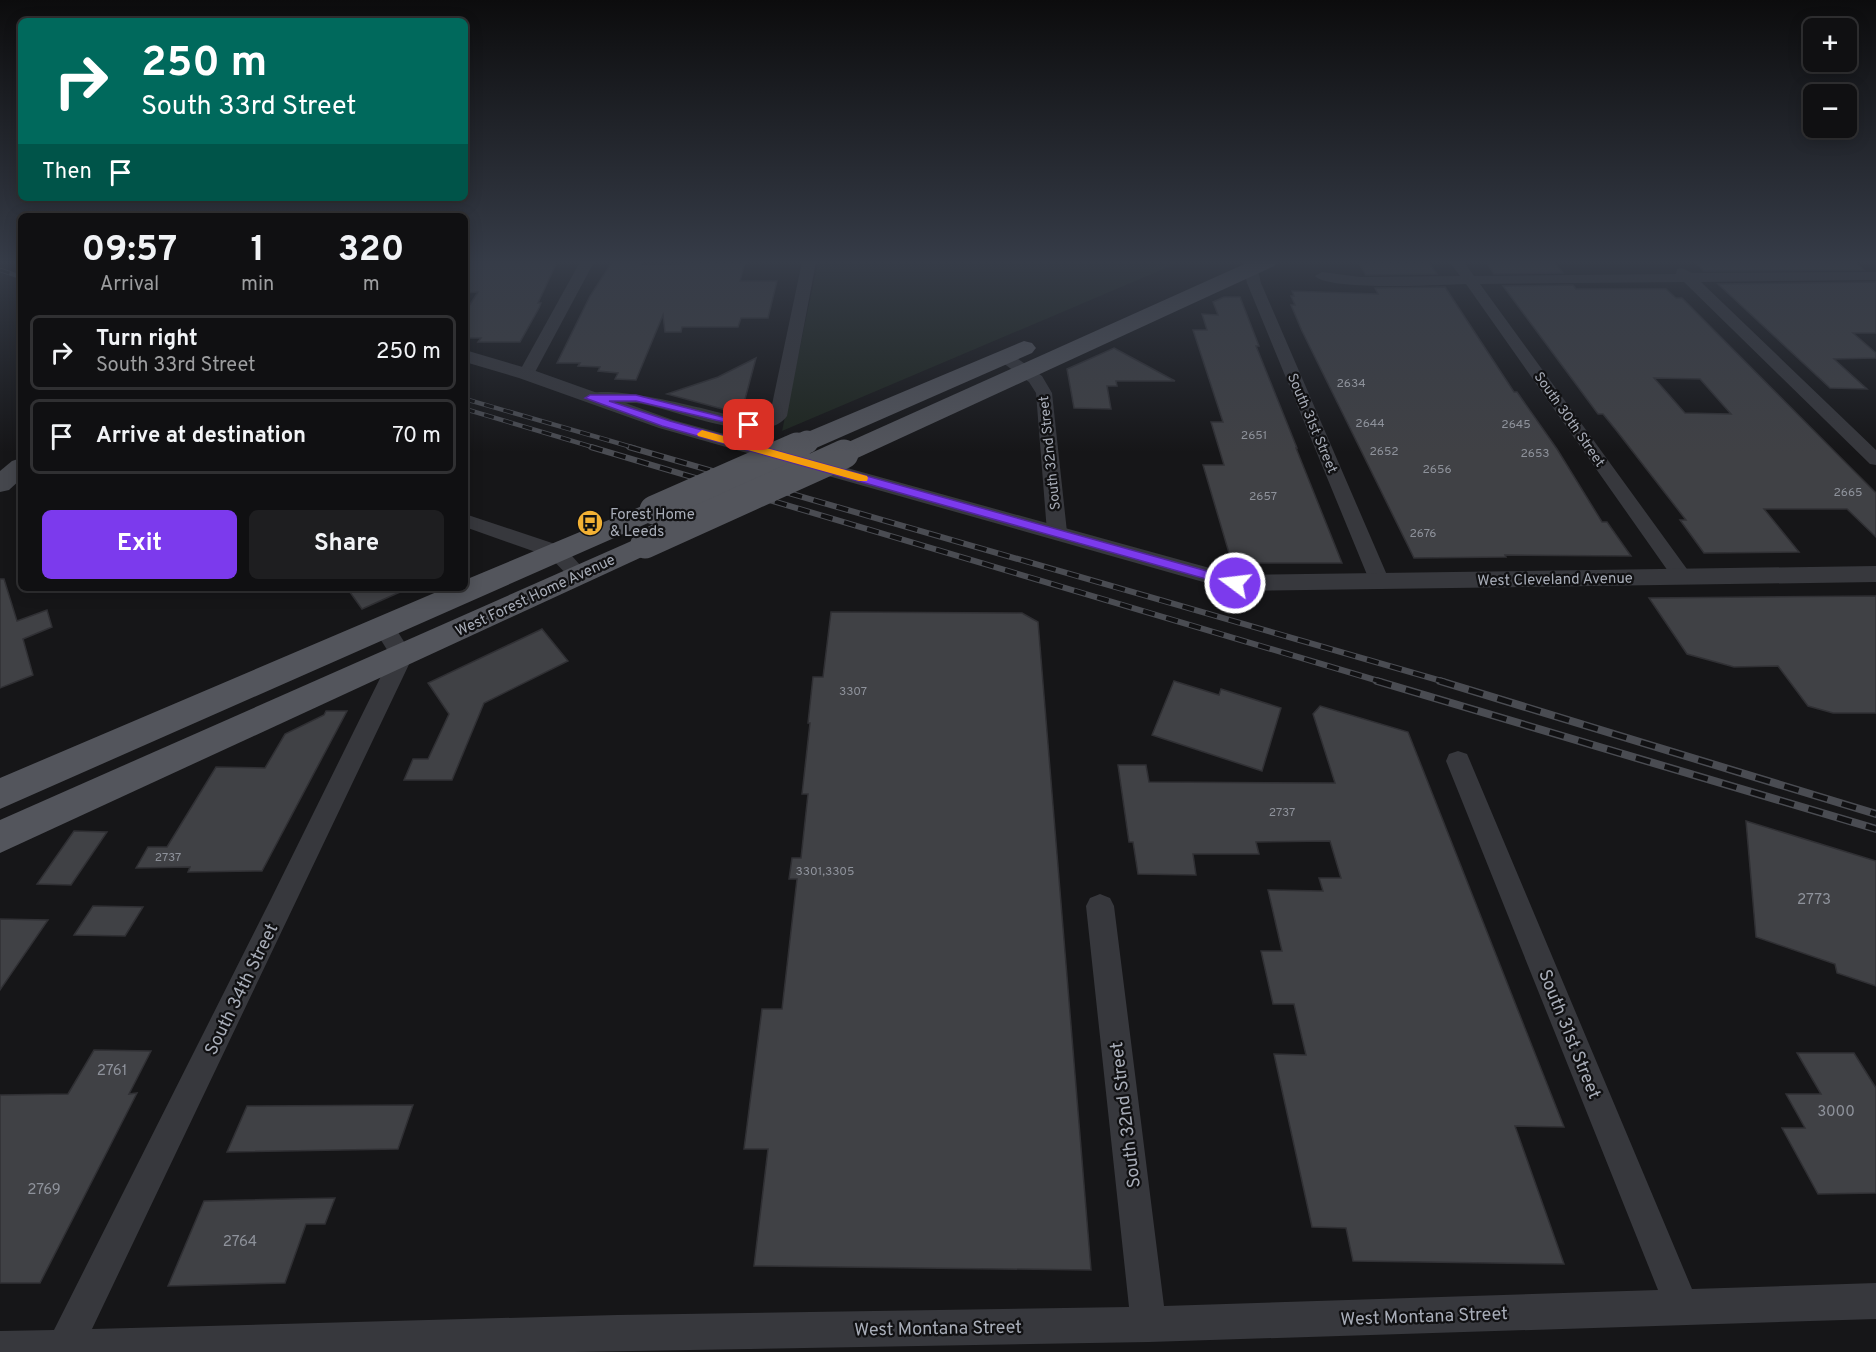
<!DOCTYPE html>
<html lang="en">
<head>
<meta charset="utf-8">
<style>
	:root { --surface:#101012; --page:#1e1e20; --text:#f1f3f6; --muted:#9c9d9f; --line:#303032; --accent:#7c3aed }
	body { margin:0; font-family:Overpass,sans-serif; background:var(--page); color:var(--text); height:100vh; display:flex; flex-direction:column; font-size:22px; white-space:nowrap }
	* { box-sizing:border-box; margin:0 }
	p { font-size:20px; color:var(--muted) }
	.icon { flex:none; width:33px; height:33px; fill:none; stroke:currentColor; stroke-width:2; stroke-linecap:round; stroke-linejoin:round }
	.map { position:relative; flex:1; overflow:hidden }
	.sheet { position:absolute; left:18px; top:213px; width:450px; height:378px; display:flex; flex-direction:column; background:var(--surface); border-radius:9px; box-shadow:0 3px 15px #0003,0 0 0 2px var(--line) }
	.sheet>* { flex:none }
	.banner { position:absolute; left:18px; top:18px; width:450px; height:183px; border-radius:9px; box-shadow:0 3px 15px #0003,0 0 0 2px var(--line); background:#00695c; color:#fff; overflow:hidden }
	.tools { position:absolute; left:1803px; top:18px; display:grid; gap:12px }
	.tools a { display:grid; place-items:center; width:54px; height:54px; border-radius:9px; background:var(--surface); box-shadow:0 3px 15px #0003,0 0 0 2px var(--line); font-size:30px }
	.pin { position:absolute; display:grid; place-items:center; width:51px; height:51px; color:#fff; margin:-26px; border-radius:12px; box-shadow:0 3px 9px #0006 }
	.me { position:absolute; width:66px; margin:-33px; rotate:285deg; stroke-linejoin:round; filter:drop-shadow(0 0 4px #0008) }
	.turn { display:flex; align-items:center; gap:21px; height:126px; padding:0 24px; font-size:27px }
	.turn .icon { width:78px; height:78px; stroke-width:2.5 }
	.turn b { display:block; font-size:42px; line-height:51px }
	.then { display:flex; align-items:center; height:57px; padding:0 24px; background:#0003; gap:12px; font-size:22px }
	.eta { display:flex; justify-content:space-evenly; align-items:center; height:102px; text-align:center }
	.eta b { font-size:36px; font-weight:700; line-height:42px }
	.button { display:flex; gap:12px; margin-top:auto; padding:12px 24px }
	.button a { flex:1; height:69px; border-radius:9px; background:var(--accent); color:#fff; font-size:24px; font-weight:700; line-height:69px; text-align:center }
	.button a+a { background:var(--page); color:var(--text) }
	ul { padding:0; list-style:none }
	li { display:flex; align-items:center; gap:18px; height:75px; margin:0 12px 9px; padding:0 12px; border:3px solid var(--line); border-radius:9px }
	li div { flex:1 }
	li b { display:block; font-size:22px }
	li em { font-style:normal }
	.map>svg:first-child { display:block }
	.green { fill:#1e261f }
	.building { fill:#404145; stroke:#303034; stroke-width:1.5; fill-rule:evenodd }
	.lines { fill:none; stroke-linecap:round; stroke-linejoin:round }
	.minor { fill:#37383d; fill-rule:evenodd }
	.tertiary { fill:#37383d; fill-rule:evenodd }
	.secondary { fill:#45474d; fill-rule:evenodd }
	.primary { fill:#53555c; fill-rule:evenodd }
	.rail-far2-casing { stroke:#4a4c52; stroke-width:4.5 }
	.rail-far1-casing { stroke:#4a4c52; stroke-width:6 }
	.rail-casing { stroke:#4a4c52; stroke-width:8 }
	.rail-far2 { stroke:#111113; stroke-width:3; stroke-dasharray:10; stroke-linecap:butt }
	.rail-far1 { stroke:#111113; stroke-width:4; stroke-dasharray:12; stroke-linecap:butt }
	.rail { stroke:#111113; stroke-width:5; stroke-dasharray:15; stroke-linecap:butt }
	.primary-bridge-far1 { stroke:#53555c; stroke-width:23 }
	.primary-bridge { stroke:#53555c; stroke-width:29 }
	.route { fill:#7c3aed; stroke:#51269a; stroke-width:1.5 }
	.slow { fill:#f59e0b }
	.labels { text-anchor:middle; stroke-width:4.5; stroke-linejoin:round; paint-order:stroke }
	.number-label { font-size:12px; fill:#8e929b }
	.far-street-label { font-size:14px; fill:#a8adb8; stroke:#111113 }
	.poi-label { font-size:15px; fill:#a8adb8; stroke:#111113; text-anchor:start }
	.street-label { font-size:15px; fill:#a8adb8; stroke:#111113 }
	.near-number-label { font-size:15px; fill:#8e929b }
	.near-street-label { font-size:18px; fill:#a8adb8; stroke:#111113 }
</style>
</head>
<body>
<div class="map">
<svg width="1876" height="1352" viewBox="0 0 1876 1352">
	<rect width="100%" height="100%" fill="#161618"/>
	<path class="green" d="M 818,262 L 1180,262 L 782,431 Z"/>
	<g class="building">
		<path d="M 465,262 L 557,262 L 538,303 L 541,303 L 539,308 L 520,342 L 478,342 L 481,338 L 465,338 L 465,312 L 478,292 L 465,293 Z"/>
		<path d="M 612,262 L 642,262 L 641,265 L 745,262 L 740,281 L 777,281 L 768,318 L 741,318 L 738,327 L 682,327 L 681,332 L 665,332 L 663,315 L 636,380 L 615,379 L 618,373 L 598,371 L 600,367 L 578,366 L 580,363 L 557,363 L 590,296 Z"/>
		<path d="M 1358,262 L 1429,263 L 1437,274 L 1366,275 Z"/>
		<path d="M 1486,262 L 1554,262 L 1563,273 L 1494,274 Z"/>
		<path d="M 1695,262 L 1855,262 L 1864,270 L 1704,271 Z"/>
		<path d="M 1876,282 L 1876,333 L 1853,333 L 1876,353 L 1876,358 L 1834,359 L 1867,389 L 1830,388 L 1718,284 Z"/>
		<path d="M 1573,285 L 1576,289 L 1666,289 L 1676,298 L 1682,298 L 1876,493 L 1876,537 L 1847,509 L 1764,509 L 1799,552 L 1704,553 L 1680,520 L 1686,520 L 1616,430 L 1603,414 L 1598,414 L 1503,286 ZM 1654,378 L 1700,379 L 1731,414 L 1685,413 Z"/>
		<path d="M 1445,287 L 1514,392 L 1517,392 L 1557,449 L 1602,522 L 1607,522 L 1631,556 L 1505,555 L 1506,557 L 1414,558 L 1302,331 L 1291,305 L 1295,305 L 1291,296 L 1294,296 L 1292,291 L 1378,294 L 1375,288 Z"/>
		<path d="M 1224,297 L 1240,297 L 1259,346 L 1256,346 L 1297,448 L 1296,448 L 1342,563 L 1232,563 L 1203,465 L 1224,465 L 1211,422 L 1223,422 L 1193,330 L 1207,330 L 1202,314 L 1218,315 L 1213,302 Z"/>
		<path d="M 1114,348 L 1175,381 L 1116,381 L 1117,386 L 1107,386 L 1111,409 L 1074,408 L 1067,369 Z"/>
		<path d="M 756,358 L 741,414 L 667,394 L 718,377 Z"/>
		<path d="M 0,579 L 4,579 L 17,621 L 47,610 L 52,627 L 23,639 L 33,675 L 0,688 Z"/>
		<path d="M 347,588 L 409,588 L 362,609 Z"/>
		<path d="M 1876,596 L 1876,713 L 1833,713 L 1808,706 L 1778,666 L 1734,667 L 1687,654 L 1649,598 Z"/>
		<path d="M 831,612 L 1022,613 L 1038,622 L 1091,1270 L 754,1266 L 768,1149 L 744,1149 L 762,1009 L 782,1009 L 797,879 L 789,879 L 792,858 L 801,858 L 808,794 L 802,794 L 810,723 L 808,723 L 813,677 L 823,677 Z"/>
		<path d="M 542,629 L 568,661 L 484,703 L 452,780 L 404,780 L 413,759 L 428,759 L 449,714 L 428,683 Z"/>
		<path d="M 1174,681 L 1219,695 L 1221,689 L 1281,708 L 1262,771 L 1152,735 Z"/>
		<path d="M 1320,706 L 1408,732 L 1564,1127 L 1515,1126 L 1564,1264 L 1353,1261 L 1346,1228 L 1312,1227 L 1274,1054 L 1306,1055 L 1294,1004 L 1273,1004 L 1261,951 L 1282,951 L 1268,890 L 1323,891 L 1319,878 L 1341,878 L 1330,841 L 1256,842 L 1259,854 L 1193,854 L 1196,875 L 1138,874 L 1133,842 L 1129,842 L 1118,765 L 1146,765 L 1149,782 L 1335,783 L 1313,714 Z"/>
		<path d="M 326,711 L 347,711 L 262,871 L 188,872 L 190,867 L 136,868 L 148,847 L 167,847 L 216,767 L 265,768 L 285,734 L 324,715 Z"/>
		<path d="M 1746,821 L 1876,861 L 1876,986 L 1837,973 L 1835,964 L 1756,937 Z"/>
		<path d="M 74,831 L 107,832 L 71,885 L 37,884 Z"/>
		<path d="M 93,906 L 143,907 L 125,936 L 74,935 Z"/>
		<path d="M 0,919 L 48,920 L 0,990 Z"/>
		<path d="M 94,1050 L 151,1051 L 129,1094 L 137,1093 L 40,1283 L 0,1283 L 0,1095 L 68,1094 Z"/>
		<path d="M 1797,1053 L 1854,1053 L 1876,1088 L 1876,1193 L 1818,1194 L 1782,1128 L 1805,1128 L 1786,1094 L 1821,1094 Z"/>
		<path d="M 413,1105 L 398,1149 L 227,1152 L 247,1106 Z"/>
		<path d="M 335,1198 L 325,1224 L 306,1224 L 285,1283 L 168,1286 L 204,1201 Z"/>
	</g>
	<g class="lines">
		<g class="minor">
			<path d="M 580,262 L 594,262 L 534,374 L 532,377 L 520,377 L 518,374 Z"/>
			<path d="M 802,262 L 816,262 L 787,416 C 763,450 671,407 636,403 C 623,402 589,408 582,398 C 597,378 723,414 749,420 L 762,419 L 770,414 Z"/>
			<path d="M 1242,262 L 1256,262 L 1261,283 L 1390,582 L 1387,587 L 1380,589 L 1373,587 L 1370,582 L 1247,283 Z"/>
			<path d="M 1450,262 L 1464,262 L 1474,276 L 1676,274 L 1677,269 L 1682,268 L 1692,273 L 1876,272 L 1876,280 L 1701,282 L 1876,450 L 1876,465 L 1870,464 L 1684,282 L 1480,284 L 1692,576 L 1689,581 L 1682,583 L 1675,581 L 1466,284 C 1440,285 1329,291 1315,276 L 1322,272 L 1360,277 L 1460,276 Z"/>
			<path d="M 1005,352 L 1011,354 L 1042,376 L 1052,393 L 1067,532 L 1064,536 L 1057,538 L 1050,536 L 1047,532 L 1036,393 L 1029,382 L 999,360 L 997,357 Z"/>
			<path d="M 465,514 L 564,547 L 588,574 L 585,579 L 578,581 L 571,579 L 550,557 L 465,527 Z"/>
			<path d="M 383,618 L 391,621 L 413,656 L 92,1329 L 617,1315 L 1129,1307 L 1086,906 L 1090,898 L 1100,894 L 1110,898 L 1114,906 L 1164,1306 L 1658,1290 L 1446,761 L 1449,754 L 1458,751 L 1467,754 L 1470,761 L 1692,1289 L 1876,1283 L 1876,1319 L 1149,1342 L 575,1352 L 0,1352 L 0,1331 L 54,1330 L 270,901 L 391,656 L 372,626 L 375,621 Z"/>
		</g>
		<path class="tertiary" d="M 465,350 L 533,370 L 673,420 L 1235,575 L 1876,566 L 1876,582 L 1235,591 L 659,428 L 519,378 L 465,362 Z"/>
		<path class="secondary" d="M 21,458 L 21,479 L 9,490 L 0,492 L 0,471 L 12,461 Z"/>
		<g class="primary">
			<path d="M 1249,262 L 1277,262 L 1274,266 L 853,460 L 844,462 L 835,460 L 831,454 L 835,448 Z"/>
			<path d="M 1024,341 L 1032,343 L 1036,348 L 1032,353 L 816,448 L 807,450 L 798,448 L 794,442 L 798,436 Z"/>
			<path d="M 654,501 L 664,504 L 668,510 L 664,516 L 0,809 L 0,778 L 446,588 L 465,588 L 465,580 Z"/>
			<path d="M 645,535 L 655,537 L 660,544 L 655,551 L 0,853 L 0,820 Z"/>
		</g>
		<g class="rail-far2-casing">
			<g id="rail-far2">
				<path d="M 0,270 L 21,277"/>
				<path d="M 465,399 L 635,448"/>
				<path d="M 465,409 L 596,448"/>
			</g>
		</g>
		<g class="rail-far1-casing">
			<g id="rail-far1">
				<path d="M 591,447 L 1382,682"/>
				<path d="M 629,447 L 1445,682"/>
			</g>
		</g>
		<g class="rail-casing">
			<g id="rail">
				<path d="M 1377,681 L 1876,829"/>
				<path d="M 1440,681 L 1876,814"/>
			</g>
		</g>
		<use href="#rail-far2" class="rail-far2"/>
		<use href="#rail-far1" class="rail-far1"/>
		<use href="#rail" class="rail"/>
		<path class="primary-bridge-far1" d="M 793,448 L 807,442"/>
		<g class="primary-bridge">
			<path d="M 654,510 L 797,447"/>
			<path d="M 645,544 L 844,454"/>
		</g>
	</g>
	<linearGradient id="sky" x2="0" y2="1"><stop stop-color="#0c0c0d"/><stop offset="0.58" stop-color="#363c48"/><stop offset="1" stop-color="#363c48" stop-opacity="0"/></linearGradient>
	<rect width="1876" height="452" fill="url(#sky)"/>
	<path class="route" d="M 636,395 L 754,425 L 749,428 L 636,401 L 609,401 L 670,421 L 1239,580 L 1241,583 L 1239,586 L 1231,586 L 662,426 L 585,398 L 590,395 Z"/>
	<path class="slow" d="M 702,430 L 867,476 L 868,478 L 867,481 L 859,481 L 698,436 L 697,434 Z"/>
	<defs>
		<g id="bus-disc" transform="scale(1.35)"><circle r="9.5" fill="#f2b134" stroke="#111113"/><path d="M-5-6H5V4H4V6H2V4H-2V6H-4V4H-5ZM-3.5-4V0h7V-4ZM-3.5 1.2v1.5H-2V1.2ZM2 1.2v1.5H3.5V1.2Z" fill="#111"/></g>
	</defs>
	<g fill-rule="evenodd">
		<use href="#bus-disc" x="590" y="523"/>
	</g>
	<g class="labels">
		<g class="number-label">
			<text x="1351" y="387">2634</text>
			<text x="1370" y="427">2644</text>
			<text x="1516" y="428">2645</text>
			<text x="1254" y="439">2651</text>
			<text x="1384" y="455">2652</text>
			<text x="1535" y="457">2653</text>
			<text x="1437" y="473">2656</text>
			<text x="1848" y="496">2665</text>
			<text x="1263" y="500">2657</text>
			<text x="1423" y="537">2676</text>
			<text x="853" y="695">3307</text>
			<text x="1282" y="816">2737</text>
			<text x="168" y="861">2737</text>
			<text x="825" y="875">3301,3305</text>
		</g>
		<g class="far-street-label">
			<text transform="translate(1570 419) rotate(55)" y="5">South 30th Street</text>
			<text transform="translate(1313 423) rotate(67)" y="5">South 31st Street</text>
			<text transform="translate(1049 453) rotate(-96)" y="5">South 32nd Street</text>
		</g>
		<g class="poi-label">
			<text x="610" y="519">Forest Home<tspan x="610" dy="17">&amp; Leeds</tspan></text>
		</g>
		<g class="street-label">
			<text transform="translate(1555 579) rotate(-1)" y="5">West Cleveland Avenue</text>
			<text transform="translate(535 595) rotate(-25)" y="5">West Forest Home Avenue</text>
		</g>
		<g class="near-number-label">
			<text x="1814" y="904">2773</text>
			<text x="112" y="1075">2761</text>
			<text x="1836" y="1116">3000</text>
			<text x="44" y="1194">2769</text>
			<text x="240" y="1246">2764</text>
		</g>
		<g class="near-street-label">
			<text transform="translate(241 989) rotate(-64)" y="6">South 34th Street</text>
			<text transform="translate(1570 1034) rotate(68)" y="6">South 31st Street</text>
			<text transform="translate(1125 1115) rotate(-97)" y="6">South 32nd Street</text>
			<text transform="translate(1424 1316) rotate(-2)" y="6">West Montana Street</text>
			<text transform="translate(938 1328) rotate(-1)" y="6">West Montana Street</text>
		</g>
	</g>
</svg>
<div class="tools">
<a>+</a>
<a>−</a>
</div>
<div class="pin" style="left:749px;top:425px;background:#d93025"><svg class="icon" aria-label="arrive" viewBox="0 0 24 24"><path d="M6 21V4h12l-3 4 3 4H6"/></svg></div>
<svg class="me" style="left:1235px;top:583px" viewBox="-20 -20 40 40"><circle r="17" fill="#7c3aed" stroke="#fff" stroke-width="3"/><path d="M0-11L8 9 0 5-8 9z" fill="#fff"/></svg>
<div class="banner">
<div class="turn"><svg class="icon" aria-label="right" viewBox="0 0 24 24"><path d="M7 20v-9h11M14 6l5 5-5 5"/></svg><div><b>250 m</b>South 33rd Street</div></div>
<div class="then">Then<svg class="icon" aria-label="arrive" viewBox="0 0 24 24"><path d="M6 21V4h12l-3 4 3 4H6"/></svg></div>
</div>
<section class="sheet">
<div class="eta">
<div><b>09:57</b><p>Arrival</p></div>
<div><b>1</b><p>min</p></div>
<div><b>320</b><p>m</p></div>
</div>
<ul>
<li><svg class="icon" aria-label="right" viewBox="0 0 24 24"><path d="M7 20v-9h11M14 6l5 5-5 5"/></svg><div><b>Turn right</b><p>South 33rd Street</p></div><em>250 m</em></li>
<li><svg class="icon" aria-label="arrive" viewBox="0 0 24 24"><path d="M6 21V4h12l-3 4 3 4H6"/></svg><div><b>Arrive at destination</b></div><em>70 m</em></li>
</ul>
<div class="button"><a>Exit</a><a>Share</a></div>
</section>
</div>
</body>
</html>
